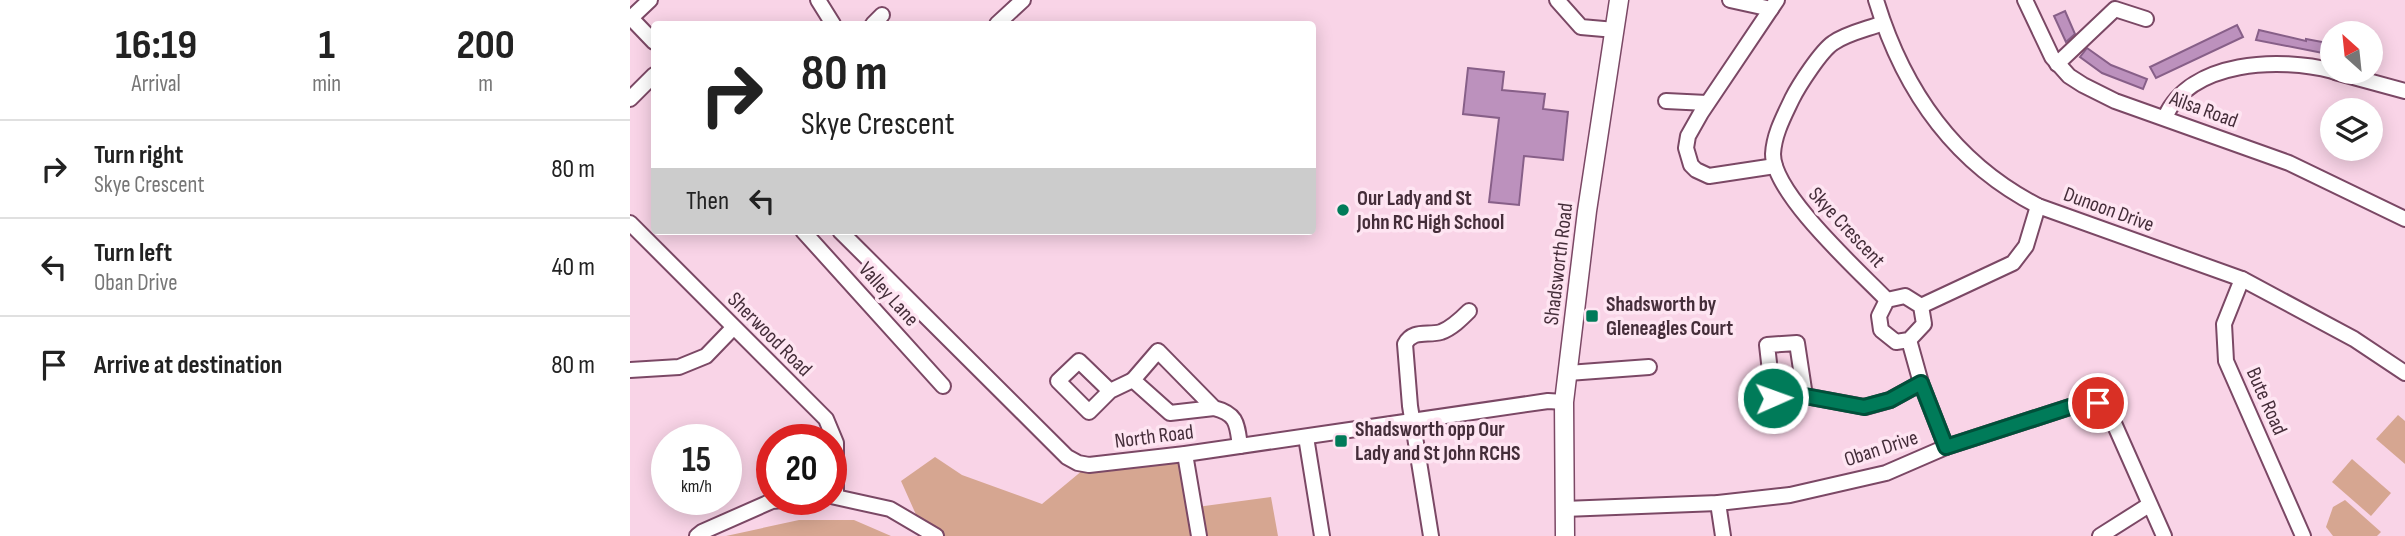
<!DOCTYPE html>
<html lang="en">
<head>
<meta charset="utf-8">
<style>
	:root { --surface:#fff; --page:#f6f6f6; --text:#222; --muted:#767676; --line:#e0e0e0 }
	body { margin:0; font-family:"Sofia Sans Condensed",sans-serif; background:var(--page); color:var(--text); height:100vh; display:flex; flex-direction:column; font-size:26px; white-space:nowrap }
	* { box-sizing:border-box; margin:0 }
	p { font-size:23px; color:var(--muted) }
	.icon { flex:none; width:38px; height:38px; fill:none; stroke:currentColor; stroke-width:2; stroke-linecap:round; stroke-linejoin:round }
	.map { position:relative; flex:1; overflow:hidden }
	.side { display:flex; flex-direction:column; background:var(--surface); width:630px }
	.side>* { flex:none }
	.banner { position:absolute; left:21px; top:21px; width:665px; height:214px; border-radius:7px; box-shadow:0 4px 18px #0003; background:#fff; color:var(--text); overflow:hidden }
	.needle { width:46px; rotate:333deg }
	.fabs { position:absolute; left:1690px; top:21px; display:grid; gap:14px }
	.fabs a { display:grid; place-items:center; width:63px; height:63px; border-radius:50%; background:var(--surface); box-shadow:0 4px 18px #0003; font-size:35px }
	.speed { position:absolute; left:21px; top:424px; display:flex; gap:14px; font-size:35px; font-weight:700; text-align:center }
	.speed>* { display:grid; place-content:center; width:91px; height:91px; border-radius:50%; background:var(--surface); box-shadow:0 4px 18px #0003; line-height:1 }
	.speed small { font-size:18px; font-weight:400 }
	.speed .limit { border:10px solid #d22; background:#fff; color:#111 }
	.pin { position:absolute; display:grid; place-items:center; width:60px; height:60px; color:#fff; margin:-30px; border:4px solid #fff; border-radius:50%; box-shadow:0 2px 7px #0007 }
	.me { position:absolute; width:77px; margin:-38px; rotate:88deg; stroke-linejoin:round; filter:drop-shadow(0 0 5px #0008) }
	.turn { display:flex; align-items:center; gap:24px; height:147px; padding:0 35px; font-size:32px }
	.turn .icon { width:91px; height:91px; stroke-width:2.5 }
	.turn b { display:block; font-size:49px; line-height:60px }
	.then { display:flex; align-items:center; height:66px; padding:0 35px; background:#0003; gap:14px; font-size:26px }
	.eta { display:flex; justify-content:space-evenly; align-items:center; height:119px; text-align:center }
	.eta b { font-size:42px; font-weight:700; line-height:49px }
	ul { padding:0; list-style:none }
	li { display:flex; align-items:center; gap:21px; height:98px; padding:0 35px; border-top:2px solid var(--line) }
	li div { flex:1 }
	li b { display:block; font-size:26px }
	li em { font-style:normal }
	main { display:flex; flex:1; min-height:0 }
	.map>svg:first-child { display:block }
	.green { fill:#d6a691 }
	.building { fill:#bc91bd; stroke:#875f88; stroke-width:2 }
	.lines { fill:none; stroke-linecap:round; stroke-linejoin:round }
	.minor-casing { stroke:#7b4865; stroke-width:18 }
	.major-casing { stroke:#7b4865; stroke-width:21 }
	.minor { stroke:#fff; stroke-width:14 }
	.major { stroke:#fff; stroke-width:18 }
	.route-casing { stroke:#00503a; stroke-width:18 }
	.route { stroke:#007b59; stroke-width:12 }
	.poi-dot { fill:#007b59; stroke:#fee5f2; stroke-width:2.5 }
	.labels { text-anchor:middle; stroke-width:7; stroke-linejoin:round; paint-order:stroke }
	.street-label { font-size:21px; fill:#442d39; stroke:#fee5f2 }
	.poi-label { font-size:21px; font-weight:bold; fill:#442d39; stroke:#fee5f2; text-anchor:start }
</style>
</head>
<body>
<main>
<section class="side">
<div class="eta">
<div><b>16:19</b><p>Arrival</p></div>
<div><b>1</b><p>min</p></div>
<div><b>200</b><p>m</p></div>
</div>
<ul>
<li><svg class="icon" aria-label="right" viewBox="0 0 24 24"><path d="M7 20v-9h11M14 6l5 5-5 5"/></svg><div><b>Turn right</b><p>Skye Crescent</p></div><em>80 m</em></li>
<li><svg class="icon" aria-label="left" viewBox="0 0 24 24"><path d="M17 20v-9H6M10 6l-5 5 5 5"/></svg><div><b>Turn left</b><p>Oban Drive</p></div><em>40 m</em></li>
<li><svg class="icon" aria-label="arrive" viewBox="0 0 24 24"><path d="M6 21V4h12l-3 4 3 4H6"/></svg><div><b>Arrive at destination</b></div><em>80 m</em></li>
</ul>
</section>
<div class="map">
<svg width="1775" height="536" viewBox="0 0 1775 536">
	<rect width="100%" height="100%" fill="#f9d4e7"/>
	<g class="green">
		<path d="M 1768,415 L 1775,421 L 1775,464 L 1746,439 Z"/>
		<path d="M 555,454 L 567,507 L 641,497 L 648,536 L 300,536 L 292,528 L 271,481 L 305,457 L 332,475 L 412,504 L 459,465 Z"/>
		<path d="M 1722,459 L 1761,493 L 1741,516 L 1702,482 Z"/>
		<path d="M 1715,500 L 1751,532 L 1747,536 L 1703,536 L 1696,527 L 1703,507 Z"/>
		<path d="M 169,520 L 224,520 L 261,536 L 96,536 Z"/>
	</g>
	<g class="building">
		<path d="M 1435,11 L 1445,34 L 1436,42 L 1424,16 Z"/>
		<path d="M 1607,25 L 1613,37 L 1526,78 L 1520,67 Z"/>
		<path d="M 1629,30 L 1676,41 L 1676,39 L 1703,44 L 1703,55 L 1626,40 Z"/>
		<path d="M 1457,48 L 1481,65 L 1517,79 L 1513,89 L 1472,73 L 1450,57 Z"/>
		<path d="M 838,68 L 874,72 L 872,90 L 915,94 L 913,109 L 938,112 L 933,160 L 894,156 L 889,205 L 859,202 L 869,118 L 833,114 Z"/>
	</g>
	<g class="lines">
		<g class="minor-casing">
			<g id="minor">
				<path d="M 188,0 L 203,24"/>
				<path d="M 927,0 L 951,27 L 985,30"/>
				<path d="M 1100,0 L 1141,9"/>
				<path d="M 1246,0 C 1273,89 1324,163 1408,206 L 1612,279 L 1724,339 L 1775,373"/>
				<path d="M 1395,0 L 1422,57 L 1439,76 L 1453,85 L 1485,101 L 1659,163 L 1775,219"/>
				<path d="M 0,17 L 24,42"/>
				<path d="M 1,18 L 20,0"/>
				<path d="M 1253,23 C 1238,29 1217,33 1203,43 C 1191,51 1169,85 1162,99 C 1154,116 1144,134 1143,154 C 1143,194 1228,270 1257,300"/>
				<path d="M 243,24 L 252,15"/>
				<path d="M 367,24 L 393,0"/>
				<path d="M 1427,64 L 1485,9 L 1516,19"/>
				<path d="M 1705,72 L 1775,91"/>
				<path d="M 0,99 L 24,75"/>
				<path d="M 1036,101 L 1077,103"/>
				<path d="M 1535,117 C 1561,60 1650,57 1703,71"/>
				<path d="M 1145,166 L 1079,176 L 1066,170 L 1061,165 L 1056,148 L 1058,136 L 1071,113 L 1147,0"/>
				<path d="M 0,223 L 196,419 L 206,443 L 206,496"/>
				<path d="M 173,231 L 313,386"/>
				<path d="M 210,231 L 437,457 L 448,463 L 459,465 L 555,454 L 918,401 L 934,402"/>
				<path d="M 1612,279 L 1594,324 L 1596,361 L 1673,536"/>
				<path d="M 1275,296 L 1291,306 L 1294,324 L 1279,340 L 1266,342 L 1251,330 L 1249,316 L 1257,300 Z"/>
				<path d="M 1291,306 L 1383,263 L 1396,246 L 1408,206"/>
				<path d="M 1279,340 L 1291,383 L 1316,447"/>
				<path d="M 0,370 L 49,367 L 76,356 L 103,328"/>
				<path d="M 938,373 L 1019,367"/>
				<path d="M 480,391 L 459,412 L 428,381 L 449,361 L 480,391 L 503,380"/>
				<path d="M 1175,396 L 1167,343 L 1137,345 L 1143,398 L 1175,396 L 1235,407 L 1260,400 L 1291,383"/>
				<path d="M 584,408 L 540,413 L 503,380 L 528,351 L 584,408 C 608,414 607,425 610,446"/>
				<path d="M 676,437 L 692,536"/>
				<path d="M 555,454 L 569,536"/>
				<path d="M 201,496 L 260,509 L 306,536"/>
				<path d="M 1088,503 L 1093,536"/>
				<path d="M 934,509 L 1088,503 L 1160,495 L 1256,473 L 1316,447 L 1449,404 L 1468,403 L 1479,412 L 1534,536"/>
				<path d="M 67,536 L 72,532 L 142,501 L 165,499"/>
				<path d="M 801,536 L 780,406 L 775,344 C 783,329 798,336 811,332 C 822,328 831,319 839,311"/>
				<path d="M 1470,536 L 1519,505"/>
			</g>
		</g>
		<g class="major-casing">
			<path id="major" d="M 935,536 L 934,402 L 957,211 L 989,0"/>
		</g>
		<use href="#minor" class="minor"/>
		<use href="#major" class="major"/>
	</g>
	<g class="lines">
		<g class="route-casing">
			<path id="route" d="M 1143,398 L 1175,396 L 1234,407 L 1260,400 L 1291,383 L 1316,447 L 1449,404 L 1468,403"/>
		</g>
		<use href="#route" class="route"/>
	</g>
	<g class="poi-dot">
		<circle cx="713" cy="210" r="7"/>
		<rect x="955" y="309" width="14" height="14" rx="3.5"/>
		<rect x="704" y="434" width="14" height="14" rx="3.5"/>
	</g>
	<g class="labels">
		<g class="street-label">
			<text transform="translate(1574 109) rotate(20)" y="7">Ailsa Road</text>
			<text transform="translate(1479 209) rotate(20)" y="7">Dunoon Drive</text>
			<text transform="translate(1217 227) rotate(47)" y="7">Skye Crescent</text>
			<text transform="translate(928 264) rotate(-83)" y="7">Shadsworth Road</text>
			<text transform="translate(259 294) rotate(48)" y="7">Valley Lane</text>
			<text transform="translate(140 334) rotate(45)" y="7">Sherwood Road</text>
			<text transform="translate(1637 401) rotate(66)" y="7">Bute Road</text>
			<text transform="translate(524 436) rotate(-7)" y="7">North Road</text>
			<text transform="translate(1251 448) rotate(-18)" y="7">Oban Drive</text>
		</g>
		<g class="poi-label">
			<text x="727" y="205">Our Lady and St<tspan x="727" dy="24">John RC High School</tspan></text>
			<text x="976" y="311">Shadsworth by<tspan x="976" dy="24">Gleneagles Court</tspan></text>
			<text x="725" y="436">Shadsworth opp Our<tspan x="725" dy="24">Lady and St John RCHS</tspan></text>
		</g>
	</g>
</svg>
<div class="fabs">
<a><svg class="needle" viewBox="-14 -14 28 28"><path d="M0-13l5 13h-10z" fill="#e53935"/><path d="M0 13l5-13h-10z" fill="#767676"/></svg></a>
<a><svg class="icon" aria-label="layers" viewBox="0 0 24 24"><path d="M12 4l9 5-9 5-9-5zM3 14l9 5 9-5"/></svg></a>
</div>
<div class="speed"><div>15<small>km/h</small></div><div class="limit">20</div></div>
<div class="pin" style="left:1468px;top:403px;background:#d93025"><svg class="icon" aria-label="arrive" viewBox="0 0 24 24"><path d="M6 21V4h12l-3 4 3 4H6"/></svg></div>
<svg class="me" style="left:1143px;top:398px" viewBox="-20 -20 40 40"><circle r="17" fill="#007b59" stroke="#fff" stroke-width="3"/><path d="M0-11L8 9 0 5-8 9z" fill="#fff"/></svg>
<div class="banner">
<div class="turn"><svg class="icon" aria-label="right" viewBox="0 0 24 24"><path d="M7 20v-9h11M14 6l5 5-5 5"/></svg><div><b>80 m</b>Skye Crescent</div></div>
<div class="then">Then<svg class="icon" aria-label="left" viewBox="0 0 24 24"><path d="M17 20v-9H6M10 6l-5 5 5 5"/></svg></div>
</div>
</div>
</main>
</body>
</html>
